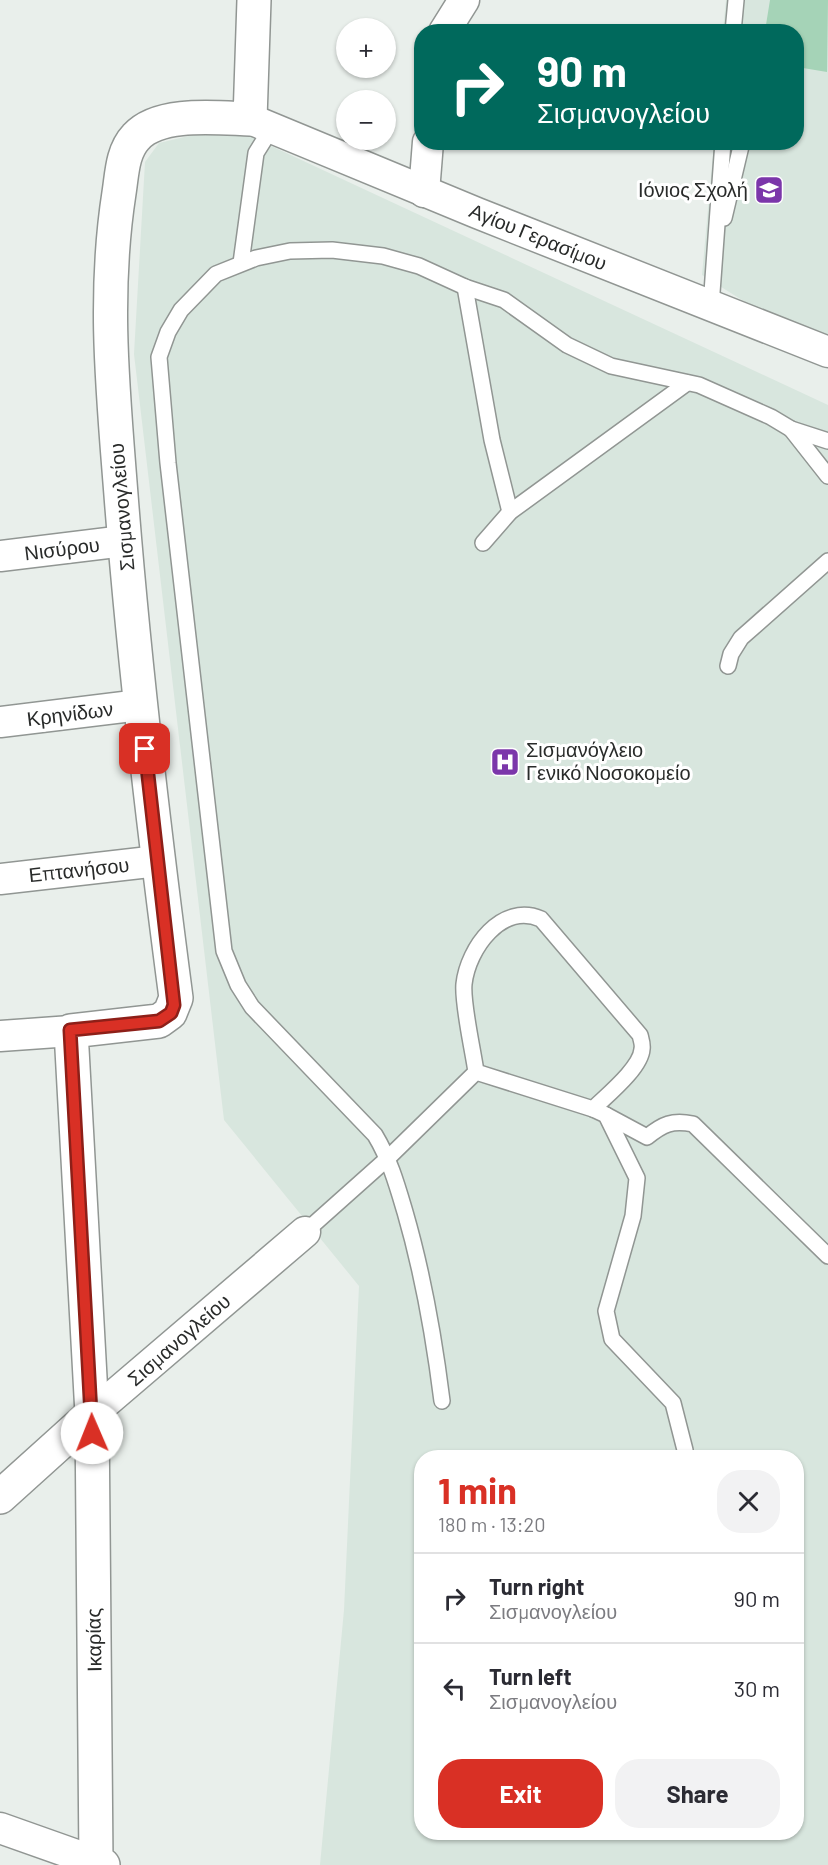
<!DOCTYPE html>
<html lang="en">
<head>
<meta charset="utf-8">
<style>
	:root { --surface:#fff; --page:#f2f2f3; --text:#2b2b33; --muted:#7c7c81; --line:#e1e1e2; --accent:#d93025 }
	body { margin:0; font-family:Barlow,sans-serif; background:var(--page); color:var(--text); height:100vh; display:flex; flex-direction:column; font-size:22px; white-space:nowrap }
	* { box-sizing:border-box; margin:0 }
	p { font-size:20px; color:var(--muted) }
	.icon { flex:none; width:33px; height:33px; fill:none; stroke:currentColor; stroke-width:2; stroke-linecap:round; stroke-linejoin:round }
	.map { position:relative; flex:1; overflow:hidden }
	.panel { position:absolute; left:414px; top:1450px; width:390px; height:390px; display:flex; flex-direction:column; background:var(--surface); border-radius:24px; box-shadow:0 2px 4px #0004 }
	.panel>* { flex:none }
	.hud { position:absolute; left:414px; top:24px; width:390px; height:126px; border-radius:24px; box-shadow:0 2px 4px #0004; background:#00695c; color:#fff; overflow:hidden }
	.buttons { position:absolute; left:336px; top:18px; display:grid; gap:12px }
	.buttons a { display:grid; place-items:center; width:60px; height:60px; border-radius:50%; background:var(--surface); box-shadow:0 2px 4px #0004; font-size:30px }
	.pin { position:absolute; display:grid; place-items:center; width:51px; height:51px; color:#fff; margin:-26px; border-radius:12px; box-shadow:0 3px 9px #0006 }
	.me { position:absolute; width:66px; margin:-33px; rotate:359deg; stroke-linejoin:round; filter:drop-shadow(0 0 4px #0008) }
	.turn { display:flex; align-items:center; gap:21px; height:126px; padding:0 24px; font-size:27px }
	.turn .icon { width:78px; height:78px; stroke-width:2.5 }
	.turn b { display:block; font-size:42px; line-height:51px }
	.round { display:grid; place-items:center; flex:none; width:63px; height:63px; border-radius:24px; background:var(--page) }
	.head { display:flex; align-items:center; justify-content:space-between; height:102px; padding:0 24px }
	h1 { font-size:36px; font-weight:700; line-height:45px; color:var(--accent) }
	.cta { display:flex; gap:12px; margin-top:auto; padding:12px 24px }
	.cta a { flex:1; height:69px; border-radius:24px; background:var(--accent); color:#fff; font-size:24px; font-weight:700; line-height:69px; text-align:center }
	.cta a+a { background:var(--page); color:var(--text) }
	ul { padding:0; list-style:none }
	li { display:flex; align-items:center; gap:18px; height:90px; padding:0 24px; border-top:2px solid var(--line) }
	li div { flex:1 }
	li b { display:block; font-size:22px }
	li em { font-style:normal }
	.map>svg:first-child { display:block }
	.built { fill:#d8e6de; fill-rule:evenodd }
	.green { fill:#a5d3b7 }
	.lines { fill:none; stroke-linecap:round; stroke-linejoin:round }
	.lane-casing { stroke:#919693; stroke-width:18 }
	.street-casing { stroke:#919693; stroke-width:33 }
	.secondary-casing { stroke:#919693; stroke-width:36 }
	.lane { stroke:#fff; stroke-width:15 }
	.street { stroke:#fff; stroke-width:30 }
	.secondary { stroke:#fff; stroke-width:33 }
	.route-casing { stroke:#8d1f18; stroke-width:15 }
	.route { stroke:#d93025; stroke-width:10 }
	.labels { text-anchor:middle; stroke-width:6; stroke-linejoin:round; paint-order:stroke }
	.poi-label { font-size:20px; fill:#292b2a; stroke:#fff; text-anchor:end }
	.street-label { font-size:20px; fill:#292b2a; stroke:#fff }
</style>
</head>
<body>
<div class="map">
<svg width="828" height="1865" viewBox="0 0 828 1865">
	<rect width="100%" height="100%" fill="#e9efeb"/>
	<g class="built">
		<path d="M 726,0 L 828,0 L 828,339 L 769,317 L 702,275 L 714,143 L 796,142 L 796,32 L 723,31 Z"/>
		<path d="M 241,132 L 828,405 L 828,1865 L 320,1865 L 344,1610 L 359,1286 L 224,1120 L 134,354 L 145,162 L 159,143 L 193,135 ZM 422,1458 L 796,1458 L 796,1833 L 422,1833 Z"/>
	</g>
	<path class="green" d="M 770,0 L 828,0 L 827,72 L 797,67 L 796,32 L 765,31 Z"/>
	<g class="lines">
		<g class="lane-casing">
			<g id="lane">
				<path d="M 733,32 L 736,0"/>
				<path d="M 724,218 L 742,142"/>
				<path d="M 241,263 L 256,153 L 271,129"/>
				<path d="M 465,287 L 492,440 L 510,512"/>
				<path d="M 711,306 L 723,142"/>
				<path d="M 791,429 L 828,476"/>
				<path d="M 483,543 L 510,512 L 687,383"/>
				<path d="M 728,666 L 731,654 L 741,638 L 828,561"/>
				<path d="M 593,1109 L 606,1115 L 637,1178 L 633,1216 L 606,1311 L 612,1339 L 673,1403 L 685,1450"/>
				<path d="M 606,1115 L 647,1137 C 663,1124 672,1120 693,1124 L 828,1256"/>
				<path d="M 305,1232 L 388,1158 L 476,1072 L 593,1109 C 606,1096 641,1068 642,1049 C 643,1045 641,1039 640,1035 L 541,919 C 502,902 468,948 464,984 C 462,1003 473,1050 476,1072"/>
				<path d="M 442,1401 C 434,1337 423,1274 405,1212 C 397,1185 390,1160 375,1135 L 252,1007 L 238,985 L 224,951 L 168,463 L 159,357 L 168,332 L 181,310 L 216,274 L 256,258 L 290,251 L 332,250 L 383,256 L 419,266 L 465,287 L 504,300 L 567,345 L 611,366 L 699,385 L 771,417 L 791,429 L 828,441"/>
			</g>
		</g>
		<g class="street-casing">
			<g id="street">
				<path d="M 444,32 L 464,0"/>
				<path d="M 250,119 L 477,213 L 828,352"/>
				<path d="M 424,192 L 428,142"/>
				<path d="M 0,556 L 124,541"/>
				<path d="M 0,722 L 140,705"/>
				<path d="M 0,879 L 158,861"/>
				<path d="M 0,1036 L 71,1031"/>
				<path d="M 92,1414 L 305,1232"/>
				<path d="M 0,1828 L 96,1862 L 96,1865"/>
			</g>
		</g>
		<g class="secondary-casing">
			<g id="secondary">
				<path d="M 0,1497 L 92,1414"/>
				<path d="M 103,1865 L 96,1862 L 92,1414 L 71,1031 L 159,1021 L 170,1013 L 176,998 C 154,831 134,663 121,495 C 113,392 103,296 119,193 C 122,174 122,152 136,137 C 159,111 218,118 250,119 L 254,0"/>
			</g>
		</g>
		<use href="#lane" class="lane"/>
		<use href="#street" class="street"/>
		<use href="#secondary" class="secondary"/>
	</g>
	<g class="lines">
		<g class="route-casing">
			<path id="route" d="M 92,1433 L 70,1030 L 159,1021 L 171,1013 L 174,1005 L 145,749"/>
		</g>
		<use href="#route" class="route"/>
	</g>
	<defs>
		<g id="school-square" transform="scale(1.5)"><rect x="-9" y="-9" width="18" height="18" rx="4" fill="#7b36aa" stroke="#fff"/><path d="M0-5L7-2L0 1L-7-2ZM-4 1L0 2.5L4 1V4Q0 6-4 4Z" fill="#fff"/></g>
		<g id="hospital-square" transform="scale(1.5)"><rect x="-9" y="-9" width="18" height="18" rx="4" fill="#7b36aa" stroke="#fff"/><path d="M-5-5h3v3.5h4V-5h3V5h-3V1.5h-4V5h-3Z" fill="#fff"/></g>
	</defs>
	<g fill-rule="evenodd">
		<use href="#school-square" x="769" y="190"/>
		<use href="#hospital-square" x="505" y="762"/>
	</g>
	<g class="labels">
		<g class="poi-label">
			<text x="748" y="197">Ιόνιος Σχολή</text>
			<text x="526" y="757" text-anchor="start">Σισμανόγλειο<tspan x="526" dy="23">Γενικό Νοσοκομείο</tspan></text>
		</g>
		<g class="street-label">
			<text transform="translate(538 237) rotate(22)" y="7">Αγίου Γερασίμου</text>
			<text transform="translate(122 507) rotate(-95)" y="7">Σισμανογλείου</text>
			<text transform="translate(62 549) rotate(-7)" y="7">Νισύρου</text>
			<text transform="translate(70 714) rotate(-7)" y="7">Κρηνίδων</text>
			<text transform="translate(79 870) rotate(-6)" y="7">Επτανήσου</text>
			<text transform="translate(179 1340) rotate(-41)" y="7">Σισμανογλείου</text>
			<text transform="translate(94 1640) rotate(-91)" y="7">Ικαρίας</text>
		</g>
	</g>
</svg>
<div class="buttons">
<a>+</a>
<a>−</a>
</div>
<div class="pin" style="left:145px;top:749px;background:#d93025"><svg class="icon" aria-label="arrive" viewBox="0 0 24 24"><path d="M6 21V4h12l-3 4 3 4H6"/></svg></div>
<svg class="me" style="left:92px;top:1433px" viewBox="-20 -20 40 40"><circle r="19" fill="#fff"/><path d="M0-13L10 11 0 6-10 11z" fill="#d93025"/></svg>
<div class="hud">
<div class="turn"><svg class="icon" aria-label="right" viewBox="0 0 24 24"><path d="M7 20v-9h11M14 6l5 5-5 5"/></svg><div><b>90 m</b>Σισμανογλείου</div></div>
</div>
<section class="panel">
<div class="head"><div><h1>1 min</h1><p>180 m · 13:20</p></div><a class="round"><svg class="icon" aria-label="close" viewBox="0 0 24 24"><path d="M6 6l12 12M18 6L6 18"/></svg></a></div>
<ul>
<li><svg class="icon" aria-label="right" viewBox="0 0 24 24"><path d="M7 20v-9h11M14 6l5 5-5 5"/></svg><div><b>Turn right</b><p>Σισμανογλείου</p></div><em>90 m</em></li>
<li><svg class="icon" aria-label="left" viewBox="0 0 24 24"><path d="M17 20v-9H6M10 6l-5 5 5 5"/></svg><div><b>Turn left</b><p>Σισμανογλείου</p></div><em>30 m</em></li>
</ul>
<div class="cta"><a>Exit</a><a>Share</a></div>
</section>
</div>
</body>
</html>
